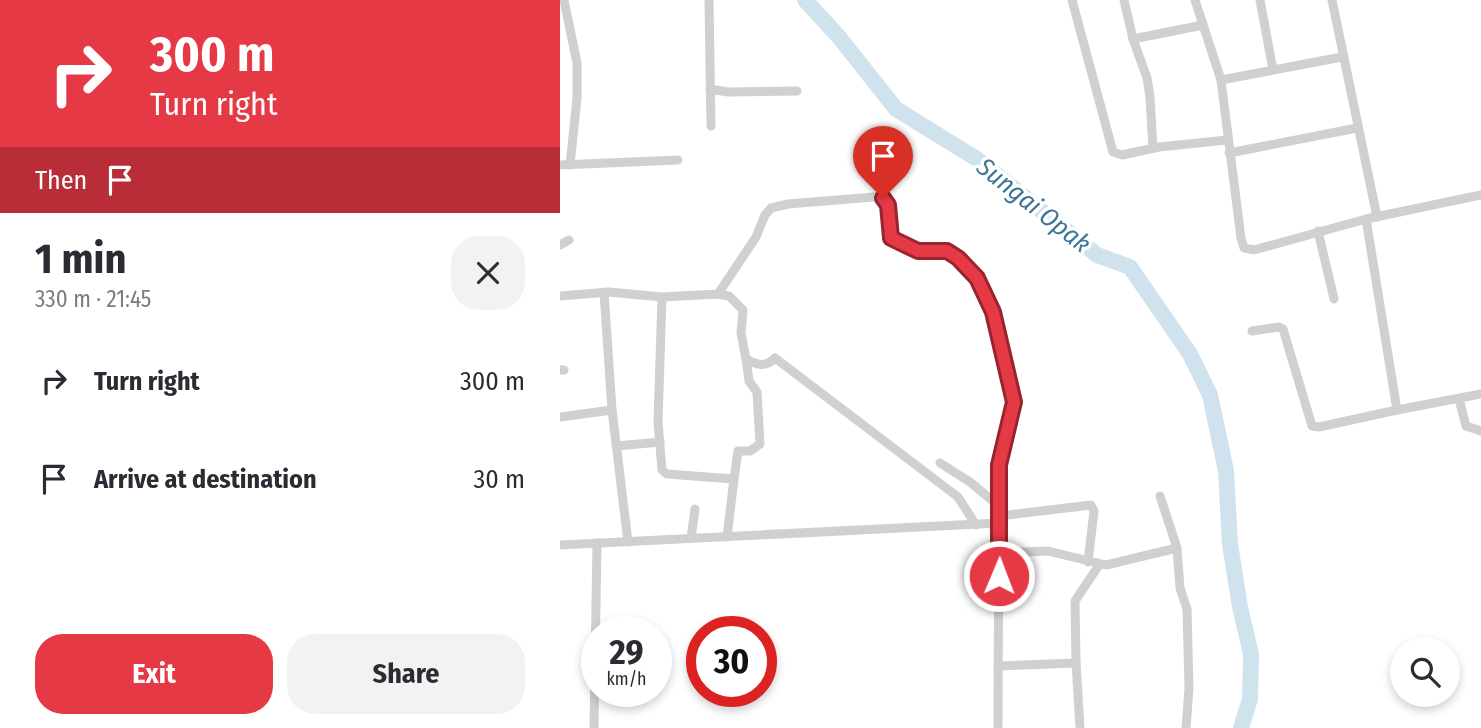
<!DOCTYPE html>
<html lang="en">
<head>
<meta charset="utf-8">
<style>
	:root { --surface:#fff; --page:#f2f2f3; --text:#2b2b33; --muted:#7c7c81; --accent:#e63946 }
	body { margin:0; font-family:"Fira Sans Condensed",sans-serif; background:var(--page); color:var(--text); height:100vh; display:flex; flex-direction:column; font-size:26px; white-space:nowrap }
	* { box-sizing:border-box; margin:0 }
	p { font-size:23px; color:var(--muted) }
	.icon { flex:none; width:38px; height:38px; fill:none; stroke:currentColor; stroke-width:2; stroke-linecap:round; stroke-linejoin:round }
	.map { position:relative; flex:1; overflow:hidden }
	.details { display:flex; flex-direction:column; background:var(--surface); width:560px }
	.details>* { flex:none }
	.banner { background:#e63946; color:#fff; overflow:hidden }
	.fabs { position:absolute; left:830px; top:637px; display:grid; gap:14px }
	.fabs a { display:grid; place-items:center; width:70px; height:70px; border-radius:50%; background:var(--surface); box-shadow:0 4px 10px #0003; font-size:35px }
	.speed { position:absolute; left:21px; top:616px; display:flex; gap:14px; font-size:35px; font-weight:700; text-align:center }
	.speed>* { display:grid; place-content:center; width:91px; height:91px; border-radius:50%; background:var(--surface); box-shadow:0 4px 10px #0003; line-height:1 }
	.speed small { font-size:18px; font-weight:400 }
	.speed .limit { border:10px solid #d22; background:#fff; color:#111 }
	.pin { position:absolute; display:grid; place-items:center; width:60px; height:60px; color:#fff; margin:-72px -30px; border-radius:50% 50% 50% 0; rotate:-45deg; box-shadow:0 0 7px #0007 }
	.pin .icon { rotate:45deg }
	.me { position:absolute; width:77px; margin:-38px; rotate:1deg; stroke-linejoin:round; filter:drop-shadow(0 0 5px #0008) }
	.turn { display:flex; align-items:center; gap:24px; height:147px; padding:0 35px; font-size:32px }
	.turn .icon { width:91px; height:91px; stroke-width:2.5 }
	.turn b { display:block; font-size:49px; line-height:60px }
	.then { display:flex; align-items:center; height:66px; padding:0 35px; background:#0003; gap:14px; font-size:26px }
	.round { display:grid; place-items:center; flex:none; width:74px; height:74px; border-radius:28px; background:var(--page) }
	.head { display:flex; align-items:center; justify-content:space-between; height:119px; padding:0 35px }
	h1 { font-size:42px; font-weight:700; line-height:52px }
	.primary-button { display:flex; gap:14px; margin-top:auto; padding:14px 35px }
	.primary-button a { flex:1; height:80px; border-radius:28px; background:var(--accent); color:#fff; font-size:28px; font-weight:700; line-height:80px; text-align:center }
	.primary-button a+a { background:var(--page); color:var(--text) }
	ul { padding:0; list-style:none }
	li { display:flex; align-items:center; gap:21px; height:98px; padding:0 35px }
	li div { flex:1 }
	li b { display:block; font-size:26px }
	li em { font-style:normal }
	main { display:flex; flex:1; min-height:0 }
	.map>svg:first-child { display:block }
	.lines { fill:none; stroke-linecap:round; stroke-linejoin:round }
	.river { stroke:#cfe2ee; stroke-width:16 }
	.minor { stroke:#d0d0d0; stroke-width:9 }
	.route-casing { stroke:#96252e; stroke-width:18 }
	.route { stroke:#e63946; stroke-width:12 }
	.labels { text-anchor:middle; stroke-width:7; stroke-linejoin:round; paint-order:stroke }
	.water-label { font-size:26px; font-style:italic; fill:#3f7597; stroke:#fff }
</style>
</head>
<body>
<main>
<section class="details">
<div class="banner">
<div class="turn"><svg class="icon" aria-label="right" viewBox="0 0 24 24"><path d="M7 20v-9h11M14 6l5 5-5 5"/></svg><div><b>300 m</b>Turn right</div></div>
<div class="then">Then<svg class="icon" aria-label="arrive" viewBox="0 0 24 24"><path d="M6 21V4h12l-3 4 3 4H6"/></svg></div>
</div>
<div class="head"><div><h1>1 min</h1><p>330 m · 21:45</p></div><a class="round"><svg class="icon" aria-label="close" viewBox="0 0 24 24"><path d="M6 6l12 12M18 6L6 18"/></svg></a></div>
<ul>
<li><svg class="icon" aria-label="right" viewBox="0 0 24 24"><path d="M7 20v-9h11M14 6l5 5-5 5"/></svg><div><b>Turn right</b></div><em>300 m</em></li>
<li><svg class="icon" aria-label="arrive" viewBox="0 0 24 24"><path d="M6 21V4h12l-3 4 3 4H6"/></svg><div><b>Arrive at destination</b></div><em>30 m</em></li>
</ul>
<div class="primary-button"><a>Exit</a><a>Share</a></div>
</section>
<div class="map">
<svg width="921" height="728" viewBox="0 0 921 728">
	<rect width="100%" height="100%" fill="#fff"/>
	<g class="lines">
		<path class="river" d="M 245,0 L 279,37 L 336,109 L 417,159 L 537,255 L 570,267 L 630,354 L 650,395 L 666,471 L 670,544 L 680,607 L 691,654 L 690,699 L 681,728"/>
		<g class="minor">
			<path d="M 4,0 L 17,63 L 17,98 L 10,165"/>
			<path d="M 149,0 L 151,126"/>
			<path d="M 512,0 L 553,152 L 562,155 L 599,147 L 667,140"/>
			<path d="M 564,0 L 573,39 L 587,78 L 590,97 L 593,148"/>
			<path d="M 635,0 L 661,80 L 681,238 L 684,248 L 694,250 L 806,219 L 921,195"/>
			<path d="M 700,0 L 713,70"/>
			<path d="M 772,0 L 817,217"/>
			<path d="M 573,39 L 643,25"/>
			<path d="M 661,80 L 782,57"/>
			<path d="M 150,89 L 168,92 L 237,91"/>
			<path d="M 669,153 L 797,128"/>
			<path d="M 0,165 L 118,160"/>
			<path d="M 806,219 L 837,410 L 921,394"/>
			<path d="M 758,231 L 774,299"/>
			<path d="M 0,245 L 9,240"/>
			<path d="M 44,292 L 52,410 L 68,542"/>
			<path d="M 158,294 L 196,237 L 205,215 L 211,208 L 228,204 L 314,197 L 326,201 L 331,238 C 339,244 351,250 361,251 C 370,251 380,249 388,252 C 434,269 442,361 454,402 L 453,412 L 439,465 L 438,728"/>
			<path d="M 0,296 L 49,292 L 102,297 L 158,294 L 169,296 L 183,310 L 181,333 L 186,359 C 197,365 205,368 215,358 L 398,497 L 416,525"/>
			<path d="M 102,297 L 98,422 L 102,470 L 107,474 L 174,479 L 167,537"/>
			<path d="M 692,331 L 719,327 L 723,329 L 752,426 L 759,427 L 837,410"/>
			<path d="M 0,370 L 4,370"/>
			<path d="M 899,399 L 906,426 L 921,431"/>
			<path d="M 0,417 L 52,410"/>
			<path d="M 56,446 L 100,442"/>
			<path d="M 380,463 L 410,482 L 440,507"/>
			<path d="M 174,479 L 178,451 L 190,451 L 200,444 L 197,392 L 189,381 L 186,359"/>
			<path d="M 600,496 L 617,548 L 620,588 L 627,609 L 629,688 L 626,728"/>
			<path d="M 440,516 L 531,505 L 534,511 L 528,562"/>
			<path d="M 131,538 L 135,509"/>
			<path d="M 0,545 L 439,523"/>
			<path d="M 440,553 L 488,551 L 546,565 L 617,548"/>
			<path d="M 516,663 L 515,601 L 539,565"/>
			<path d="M 438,666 L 516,663 L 520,728"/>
			<path d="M 34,728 L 37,543"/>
		</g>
	</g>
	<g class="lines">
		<g class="route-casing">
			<path id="route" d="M 323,198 L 328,205 L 331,238 L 358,251 L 387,251 L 398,258 L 417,278 L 433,312 L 454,402 L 439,465 L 439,576"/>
		</g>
		<use href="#route" class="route"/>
	</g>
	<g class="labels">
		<g class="water-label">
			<text transform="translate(474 205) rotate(38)" y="9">Sungai Opak</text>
		</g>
	</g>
</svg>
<div class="fabs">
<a><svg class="icon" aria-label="search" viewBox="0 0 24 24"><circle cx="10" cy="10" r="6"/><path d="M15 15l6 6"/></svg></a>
</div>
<div class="speed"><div>29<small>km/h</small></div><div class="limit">30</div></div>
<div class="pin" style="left:323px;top:198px;background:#d93025"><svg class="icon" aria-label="arrive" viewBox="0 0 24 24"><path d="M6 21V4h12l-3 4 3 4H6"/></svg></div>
<svg class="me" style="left:439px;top:576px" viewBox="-20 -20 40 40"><circle r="17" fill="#e63946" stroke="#fff" stroke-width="3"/><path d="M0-11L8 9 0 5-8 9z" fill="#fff"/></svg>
</div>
</main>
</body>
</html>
